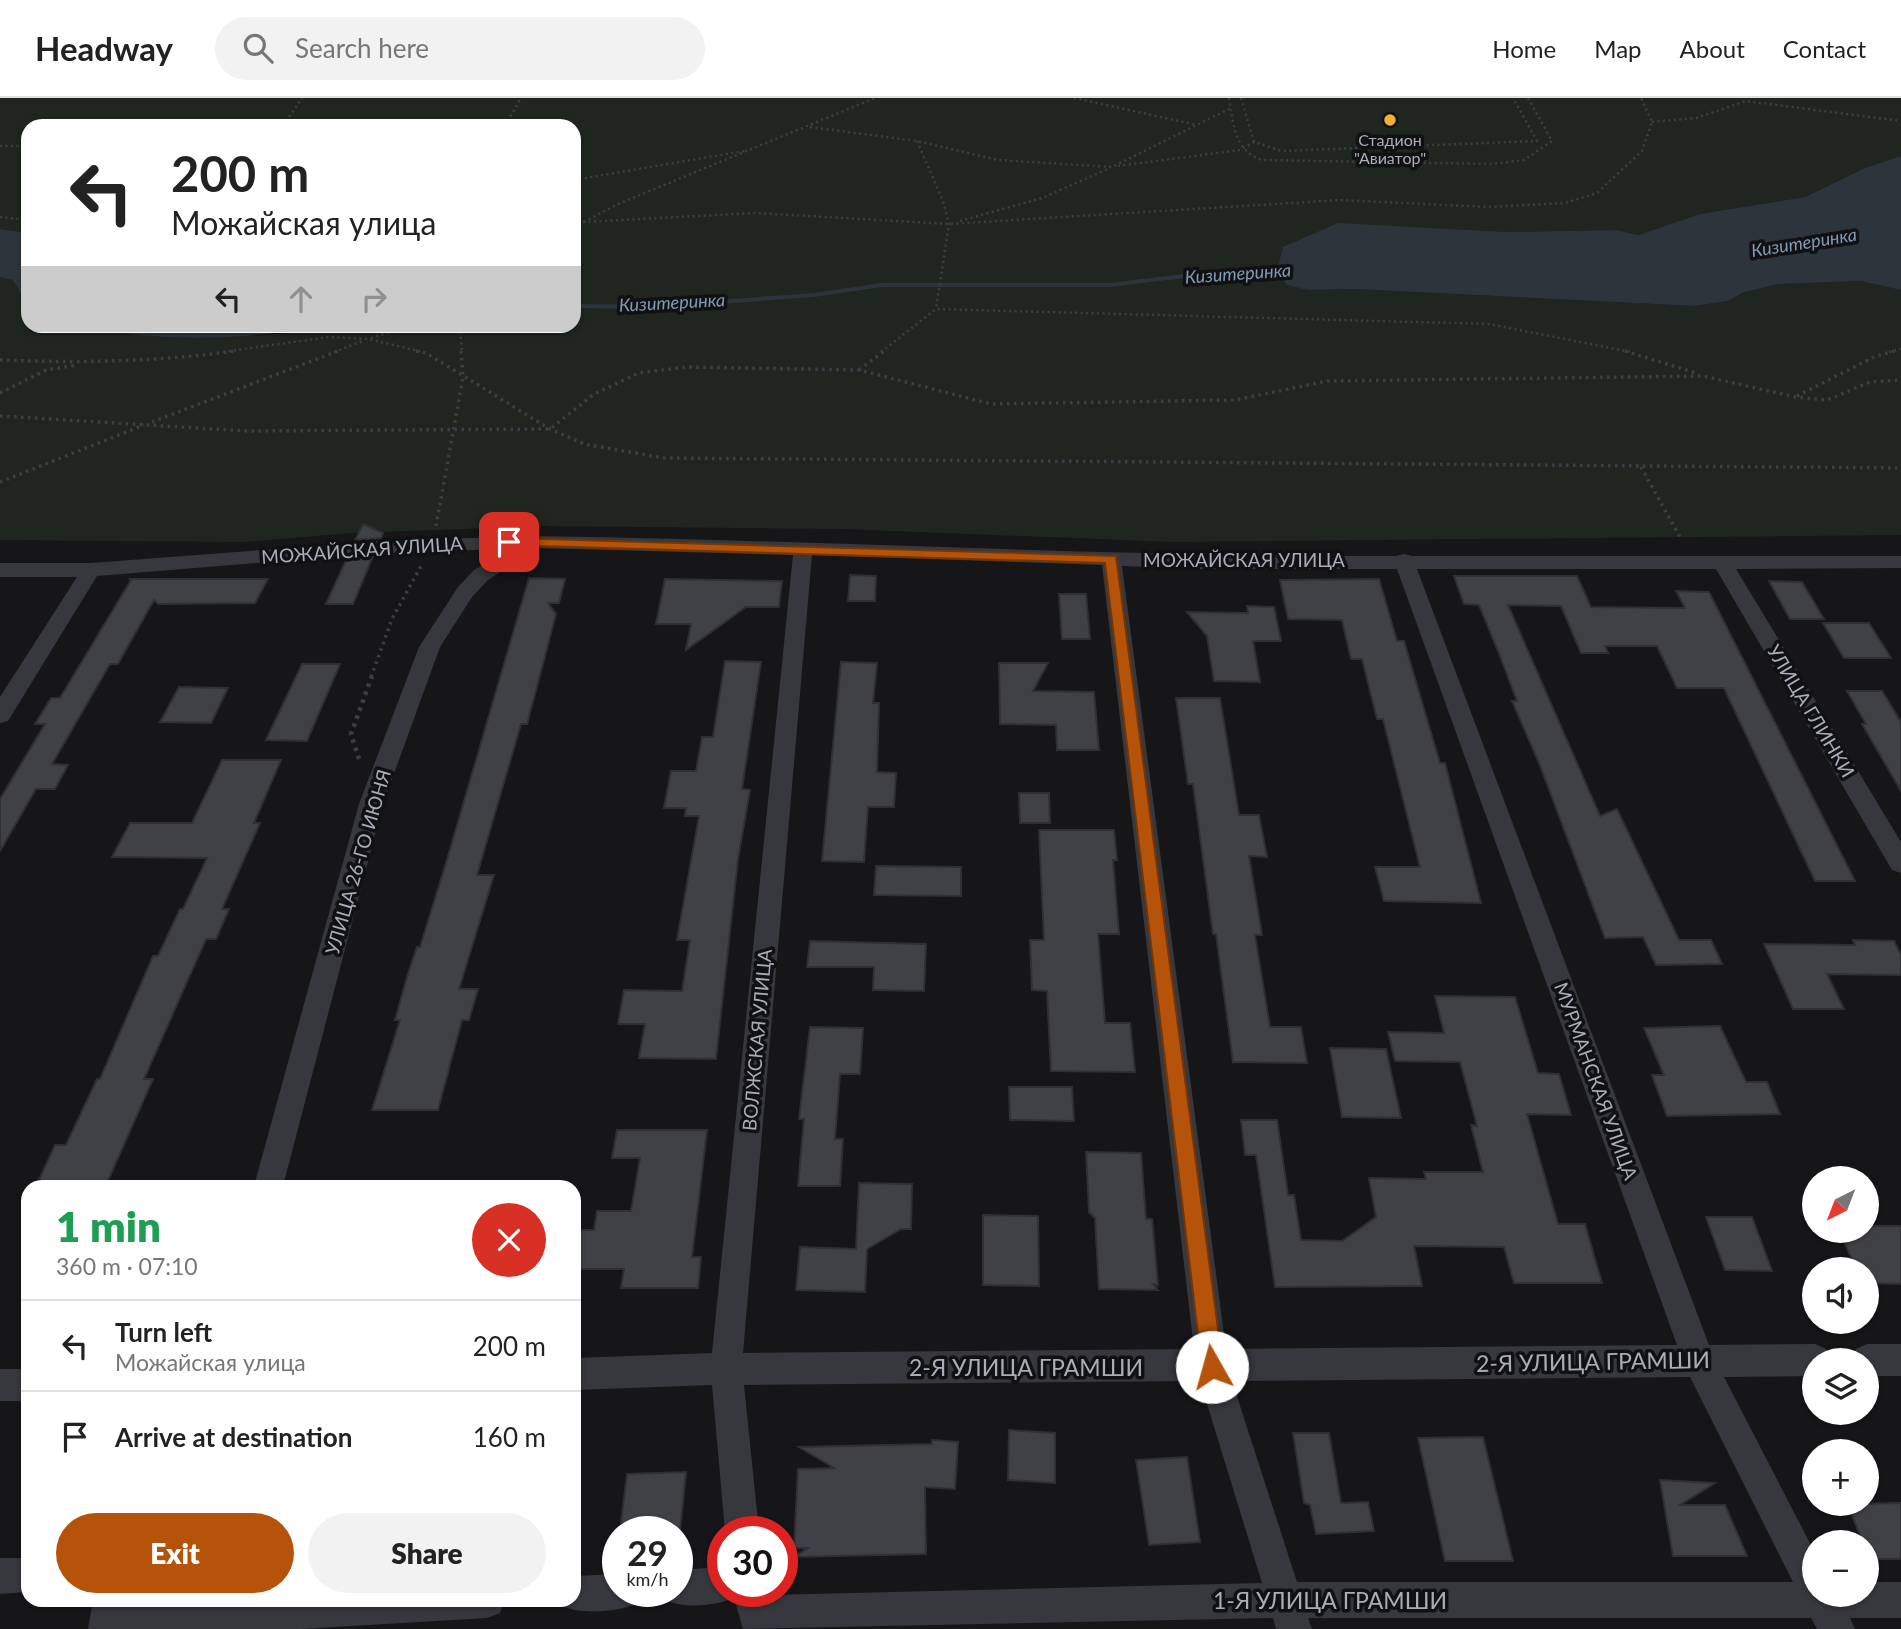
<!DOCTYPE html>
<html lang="en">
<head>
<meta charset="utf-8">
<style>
	:root { --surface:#fff; --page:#f2f2f2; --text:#222; --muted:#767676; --line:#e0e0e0; --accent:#b45309 }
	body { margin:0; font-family:Lato,sans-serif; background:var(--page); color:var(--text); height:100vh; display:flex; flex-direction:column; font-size:26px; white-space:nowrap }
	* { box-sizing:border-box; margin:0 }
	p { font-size:23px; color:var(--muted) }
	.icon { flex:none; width:38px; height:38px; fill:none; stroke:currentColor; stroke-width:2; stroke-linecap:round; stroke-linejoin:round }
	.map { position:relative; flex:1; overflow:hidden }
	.sheet { position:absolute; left:21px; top:1082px; width:560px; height:427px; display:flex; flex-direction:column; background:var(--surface); border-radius:21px; box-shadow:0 2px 5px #0004 }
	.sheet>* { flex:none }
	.guide { position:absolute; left:21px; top:21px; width:560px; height:214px; border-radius:21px; box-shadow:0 2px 5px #0004; background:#fff; color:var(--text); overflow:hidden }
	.needle { width:46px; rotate:222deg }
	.buttons { position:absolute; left:1802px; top:1068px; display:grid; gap:14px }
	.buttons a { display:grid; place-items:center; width:77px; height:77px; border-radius:50%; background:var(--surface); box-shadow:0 2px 5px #0004; font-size:35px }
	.speed { position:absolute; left:602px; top:1418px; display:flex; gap:14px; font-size:35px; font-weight:700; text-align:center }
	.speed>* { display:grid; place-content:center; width:91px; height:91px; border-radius:50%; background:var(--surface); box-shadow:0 2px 5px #0004; line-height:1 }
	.speed small { font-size:18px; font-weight:400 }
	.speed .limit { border:10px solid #d22; background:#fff; color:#111 }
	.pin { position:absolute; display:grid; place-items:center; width:60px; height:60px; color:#fff; margin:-30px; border-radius:14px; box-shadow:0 4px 10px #0006 }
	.me { position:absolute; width:77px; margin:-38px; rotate:353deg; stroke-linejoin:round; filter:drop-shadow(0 0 5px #0008) }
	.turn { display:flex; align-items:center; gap:24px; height:147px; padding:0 35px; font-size:32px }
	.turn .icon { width:91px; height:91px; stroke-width:2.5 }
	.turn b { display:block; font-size:49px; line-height:60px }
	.lanes { display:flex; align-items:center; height:66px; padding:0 35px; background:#0003; justify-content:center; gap:35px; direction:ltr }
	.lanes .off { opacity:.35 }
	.round { display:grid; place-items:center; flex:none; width:74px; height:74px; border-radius:37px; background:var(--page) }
	.head { display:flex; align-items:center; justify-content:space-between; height:119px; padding:0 35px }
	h1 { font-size:42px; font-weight:800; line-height:52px; color:#1e9e55 }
	.primary-button { display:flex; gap:14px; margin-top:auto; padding:14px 35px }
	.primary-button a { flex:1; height:80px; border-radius:42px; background:var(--accent); color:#fff; font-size:28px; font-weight:800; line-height:80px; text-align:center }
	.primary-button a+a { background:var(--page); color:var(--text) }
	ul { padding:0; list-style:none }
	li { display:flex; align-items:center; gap:21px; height:91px; padding:0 35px; border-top:2px solid var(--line) }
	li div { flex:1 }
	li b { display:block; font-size:26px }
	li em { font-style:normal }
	header { display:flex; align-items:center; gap:42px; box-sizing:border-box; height:98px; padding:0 35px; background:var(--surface); border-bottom:2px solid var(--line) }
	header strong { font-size:33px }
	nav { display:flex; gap:38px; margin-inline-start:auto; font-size:24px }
	.search { width:490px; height:63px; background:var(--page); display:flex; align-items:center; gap:18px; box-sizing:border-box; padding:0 24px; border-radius:38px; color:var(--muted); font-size:26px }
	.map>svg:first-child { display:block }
	.green { fill:#1e261f }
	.water { fill:#2c353c }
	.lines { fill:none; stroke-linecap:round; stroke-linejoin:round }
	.stream { fill:#2c353c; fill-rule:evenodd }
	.building { fill:#404145; stroke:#303034; stroke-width:2 }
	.path-far2 { stroke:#3d3f44; stroke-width:2.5; stroke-dasharray:2 3.5; stroke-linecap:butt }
	.path-far1 { stroke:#3d3f44; stroke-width:3.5; stroke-dasharray:2.5 4.5; stroke-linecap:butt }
	.path { stroke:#3d3f44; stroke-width:4.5; stroke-dasharray:3.5 5; stroke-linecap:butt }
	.minor { fill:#37383d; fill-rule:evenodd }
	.route { fill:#b45309; stroke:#753606; stroke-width:2 }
	.poi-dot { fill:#f2b134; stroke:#111113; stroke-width:2.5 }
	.labels { text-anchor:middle; stroke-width:7; stroke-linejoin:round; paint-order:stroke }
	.far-poi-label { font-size:16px; fill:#a8adb8; stroke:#111113 }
	.far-water-label { font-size:18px; font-style:italic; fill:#7f9bb3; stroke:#111113 }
	.street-label { font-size:19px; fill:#a8adb8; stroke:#111113 }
	.near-street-label { font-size:23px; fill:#a8adb8; stroke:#111113 }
</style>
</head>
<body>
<header>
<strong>Headway</strong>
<div class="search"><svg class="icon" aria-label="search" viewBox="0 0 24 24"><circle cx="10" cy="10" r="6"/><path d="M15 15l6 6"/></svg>Search here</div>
<nav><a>Home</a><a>Map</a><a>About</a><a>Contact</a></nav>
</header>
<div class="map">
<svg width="1901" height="1531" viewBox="0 0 1901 1531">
	<rect width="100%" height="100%" fill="#161618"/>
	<path class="green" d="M 0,0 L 1901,0 L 1901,58 L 1865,70 L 1805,99 L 1700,116 L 1638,137 L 1617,132 L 1504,134 L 1308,192 L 1354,191 L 1695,208 L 1728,203 L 1742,195 L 1778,186 L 1860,183 L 1901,192 L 1901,437 L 1173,444 L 842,431 L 545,428 L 351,435 L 246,444 L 0,442 L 0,179 L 13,181 C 23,198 28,208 28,228 L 90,228 L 115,235 L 170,238 L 252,238 L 289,235 L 316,228 L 574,228 L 574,28 L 28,28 L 28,135 L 0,131 Z"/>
	<g class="water">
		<path d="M 1901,58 L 1901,192 L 1860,183 L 1778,186 L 1742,195 L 1728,203 L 1695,208 L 1354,191 L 1308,192 L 1287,187 L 1277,173 L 1283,149 L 1338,125 L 1504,134 L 1617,132 L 1638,137 L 1700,116 L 1805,99 L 1865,70 Z"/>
		<path d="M 0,131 L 28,135 L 28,208 L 13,182 L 0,179 Z"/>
		<path d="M 90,228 L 316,228 C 261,242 145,245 90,228 Z"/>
	</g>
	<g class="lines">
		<path class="stream" d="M 1289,170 L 1292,172 L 1291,173 L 1192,179 L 1109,189 L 882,189 L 814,199 L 650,211 L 574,210 L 574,206 L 650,207 L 814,195 L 882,185 L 1109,185 L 1192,175 Z"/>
	</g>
	<g class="building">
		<path d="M 363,426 L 383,435 L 381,440 L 355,442 Z"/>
		<path d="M 373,458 L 353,506 L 326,506 L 347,460 Z"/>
		<path d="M 850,477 L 876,478 L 875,503 L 848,503 Z"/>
		<path d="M 1454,478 L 1577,478 L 1591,509 L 1685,510 L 1676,493 L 1709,494 L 1855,783 L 1815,783 L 1724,590 L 1677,590 L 1657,548 L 1605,548 L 1608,555 L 1581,555 L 1561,508 L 1508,507 L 1600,718 L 1617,711 L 1679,842 L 1711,842 L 1722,866 L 1656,867 L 1643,839 L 1605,840 L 1539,665 L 1512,603 L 1517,603 L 1500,558 L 1479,507 L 1464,506 Z"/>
		<path d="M 529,480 L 565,481 L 559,505 L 548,505 L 556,516 L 534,600 L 527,626 L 521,626 L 477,777 L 494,777 L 459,891 L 478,891 L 469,922 L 462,922 L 438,1012 L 372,1012 L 400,922 L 395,922 L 407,879 L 417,849 L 420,849 L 446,765 Z"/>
		<path d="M 129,481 L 268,481 L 255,505 L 158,506 L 154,502 L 118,566 L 110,566 L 52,666 L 68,667 L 55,691 L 36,691 L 0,753 L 0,701 L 45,626 L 35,626 L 51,600 L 60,600 L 131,482 Z"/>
		<path d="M 665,481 L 782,483 L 779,509 L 746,509 L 686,552 L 691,526 L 656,526 Z"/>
		<path d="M 1379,481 L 1397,543 L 1404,543 L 1440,665 L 1445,665 L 1481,805 L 1384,803 L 1375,769 L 1420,769 L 1383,621 L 1377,621 L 1362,561 L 1351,561 L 1342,522 L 1288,521 L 1280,482 Z"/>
		<path d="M 1769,483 L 1802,484 L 1824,521 L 1790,521 Z"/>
		<path d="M 1059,496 L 1086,496 L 1090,541 L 1062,541 Z"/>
		<path d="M 1247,508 L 1274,509 L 1281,543 L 1253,543 L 1260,584 L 1214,583 L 1207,538 L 1187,514 L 1248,515 Z"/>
		<path d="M 1823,525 L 1869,525 L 1891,560 L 1844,560 Z"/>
		<path d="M 725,563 L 761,564 L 742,691 L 750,692 L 738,761 L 716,961 L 639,960 L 645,926 L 618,926 L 624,892 L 682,893 L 690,842 L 677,842 L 699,718 L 685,718 L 686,710 L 664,710 L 671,673 L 696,673 L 702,639 L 713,639 Z"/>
		<path d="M 841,564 L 877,565 L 873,605 L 879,605 L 877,674 L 896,675 L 894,709 L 868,709 L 864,764 L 822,763 Z"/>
		<path d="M 999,565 L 1048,565 L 1033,593 L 1094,594 L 1099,652 L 1057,652 L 1056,627 L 1000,626 Z"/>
		<path d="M 302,566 L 340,566 L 307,643 L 266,642 Z"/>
		<path d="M 179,589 L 228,590 L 211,625 L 160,624 Z"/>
		<path d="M 1847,593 L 1882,593 L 1901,624 L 1901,693 L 1862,626 L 1866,626 Z"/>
		<path d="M 1176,600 L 1220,600 L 1239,717 L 1259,717 L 1267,759 L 1249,758 L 1262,837 L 1255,837 L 1270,929 L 1301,929 L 1307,965 L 1233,964 L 1216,836 L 1213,836 L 1193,686 L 1188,686 Z"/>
		<path d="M 222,662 L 281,662 L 254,725 L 260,725 L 222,811 L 229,811 L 216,841 L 206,841 L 144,981 L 153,981 L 107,1085 L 38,1084 L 55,1047 L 66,1047 L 97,981 L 100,981 L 153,858 L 158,858 L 180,811 L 183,811 L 207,760 L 112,759 L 130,725 L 192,725 Z"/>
		<path d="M 1019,695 L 1049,695 L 1050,725 L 1020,725 Z"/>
		<path d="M 1039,732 L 1114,732 L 1117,762 L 1113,762 L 1119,836 L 1098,836 L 1105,925 L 1130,925 L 1135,974 L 1051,973 L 1047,893 L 1032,892 L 1030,842 L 1044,842 Z"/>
		<path d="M 876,768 L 961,769 L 961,798 L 874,797 Z"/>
		<path d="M 1853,842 L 1894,843 L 1901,857 L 1901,877 L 1827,876 L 1844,911 L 1793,911 L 1764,846 L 1855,847 Z"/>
		<path d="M 810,843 L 926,846 L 924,893 L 873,892 L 874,869 L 807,869 Z"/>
		<path d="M 1435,898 L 1515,899 L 1538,975 L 1559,976 L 1571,1017 L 1527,1016 L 1558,1126 L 1585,1126 L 1602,1185 L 1514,1185 L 1504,1149 L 1414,1148 L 1422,1188 L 1275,1189 L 1256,1057 L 1245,1057 L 1241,1022 L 1277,1022 L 1288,1097 L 1294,1097 L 1301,1142 L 1342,1143 L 1376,1119 L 1369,1080 L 1426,1081 L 1424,1074 L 1483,1074 L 1471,1027 L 1477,1028 L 1460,964 L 1395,963 L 1388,934 L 1444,935 Z"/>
		<path d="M 1720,928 L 1746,984 L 1767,984 L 1780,1016 L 1667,1018 L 1652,977 L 1664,977 L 1644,930 Z"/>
		<path d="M 810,929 L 863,930 L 860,976 L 840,976 L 835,1041 L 843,1041 L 840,1088 L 798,1088 L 804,1021 L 799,1021 Z"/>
		<path d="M 1330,950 L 1386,951 L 1401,1020 L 1342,1019 Z"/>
		<path d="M 1009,989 L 1072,989 L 1074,1023 L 1010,1022 Z"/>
		<path d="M 617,1032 L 707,1032 L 692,1159 L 701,1159 L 698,1190 L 621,1190 L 624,1171 L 574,1171 L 574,1132 L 594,1132 L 597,1113 L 631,1113 L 640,1060 L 612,1060 Z"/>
		<path d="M 1086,1054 L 1141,1055 L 1146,1121 L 1152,1121 L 1158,1187 L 1153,1186 L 1158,1192 L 1099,1191 L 1095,1120 L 1089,1114 Z"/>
		<path d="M 859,1085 L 912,1086 L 911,1131 L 901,1131 L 867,1151 L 865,1194 L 796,1192 L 800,1149 L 856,1151 Z"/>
		<path d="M 983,1117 L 1038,1118 L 1039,1188 L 983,1187 Z"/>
		<path d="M 1706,1119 L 1752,1119 L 1772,1173 L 1725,1172 Z"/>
		<path d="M 1867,1128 L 1901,1128 L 1901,1186 L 1867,1185 L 1867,1171 L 1856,1171 L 1839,1132 L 1867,1132 Z"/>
		<path d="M 1009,1332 L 1055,1335 L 1055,1385 L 1008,1382 Z"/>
		<path d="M 1293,1335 L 1329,1335 L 1341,1405 L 1368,1404 L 1374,1433 L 1316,1436 L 1310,1407 L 1304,1405 Z"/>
		<path d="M 1483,1339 L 1513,1463 L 1445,1463 L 1418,1340 Z"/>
		<path d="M 932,1342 L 958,1344 L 955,1391 L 925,1389 L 926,1456 L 794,1459 L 808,1450 L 794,1450 L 798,1371 L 834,1370 L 799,1349 L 932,1346 Z"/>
		<path d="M 1187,1359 L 1200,1444 L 1149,1447 L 1136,1362 Z"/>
		<path d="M 686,1374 L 680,1433 L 620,1433 L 627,1376 Z"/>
		<path d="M 1660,1382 L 1715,1385 L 1680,1407 L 1725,1407 L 1747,1458 L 1673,1458 Z"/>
		<path d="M 1901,1405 L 1901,1461 L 1870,1461 L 1867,1444 L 1863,1444 L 1847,1406 Z"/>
	</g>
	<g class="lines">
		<g class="path-far2">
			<path d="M 1074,0 L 1197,27"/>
			<path d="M 1229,0 C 1234,26 1233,52 1262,62 L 1492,66 L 1524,62 L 1552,43 L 1528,0"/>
			<path d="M 1241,0 L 1254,44 L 1282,53 L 1537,43 L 1513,0"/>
			<path d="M 1652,24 L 1696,20 L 1746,3 L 1901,23"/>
			<path d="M 283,28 L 302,0"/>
			<path d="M 505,28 L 521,0"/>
			<path d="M 810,29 L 917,43 L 998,62 L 1112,69 L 1231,10"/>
			<path d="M 917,43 L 943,103 L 949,126 L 936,211"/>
			<path d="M 0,48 L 28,48"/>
			<path d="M 1415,48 L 1427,64"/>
			<path d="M 1118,68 L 1240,52 L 1254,44"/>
			<path d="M 574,82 L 744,53"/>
			<path d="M 0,119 L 28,122"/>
			<path d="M 960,123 L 1042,100 L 1110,70"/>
			<path d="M 583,124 L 755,115 L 949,126 L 1340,102 L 1488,109 L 1565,105 L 1597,95 L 1642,53 L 1652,24 L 1641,0"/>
			<path d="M 574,129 L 618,106 L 875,0"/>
			<path d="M 460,228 L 462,254"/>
			<path d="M 371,240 L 410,228"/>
			<path d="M 223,254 L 329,239 L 368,241 L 423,254"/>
			<path d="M 334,254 L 363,243"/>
			<path d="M 881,254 L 936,211 L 1489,226 L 1631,254"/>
			<path d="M 1889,254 L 1901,251"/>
		</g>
		<g class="path-far1">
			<path d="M 416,253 L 426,255 L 550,331 L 584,346 L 664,360 L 1901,370"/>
			<path d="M 1625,253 L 1699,276"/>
			<path d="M 0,262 C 79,265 156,264 235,253"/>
			<path d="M 859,272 L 884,253"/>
			<path d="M 0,295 L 46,272 L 77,267"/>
			<path d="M 1797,298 L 1876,258 L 1895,253"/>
			<path d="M 0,318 L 247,333 L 550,331 L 594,296 L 639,275 L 686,269 L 859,272 L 991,306 L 1235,302 L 1327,283 L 1703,278 L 1795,299 L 1827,302 L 1870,284 L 1901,282"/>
			<path d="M 152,324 L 338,253"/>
			<path d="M 1641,369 L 1681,441"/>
			<path d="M 0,384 L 144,327"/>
			<path d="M 436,428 L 463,279 L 461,253"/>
			<path d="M 371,579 L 392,521 L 421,468"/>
		</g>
		<path class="path" d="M 359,661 L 351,636 L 372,578"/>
		<g class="minor">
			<path d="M 533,438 C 821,442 1109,459 1396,458 L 1404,456 L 1412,458 L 1901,458 L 1901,470 L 1736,471 L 1901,744 L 1901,775 L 1892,772 L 1716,471 L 1417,471 L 1709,1247 L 1815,1246 L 1826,1251 L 1831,1262 L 1815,1262 L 1815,1278 L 1724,1279 L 1815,1455 L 1815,1496 L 1867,1496 L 1867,1484 L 1901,1484 L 1901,1520 L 1850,1520 L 1855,1531 L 1817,1531 L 1811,1520 L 1308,1520 L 1312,1531 L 1276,1531 L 1273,1520 L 743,1531 L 734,1500 C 714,1508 685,1511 665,1502 L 661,1493 L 677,1493 L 677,1472 L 723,1469 L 723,1493 L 768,1493 L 769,1497 L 1262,1485 L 1200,1283 L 744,1287 L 759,1433 L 725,1433 L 712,1287 L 574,1292 L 574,1260 L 712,1255 L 793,457 L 537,450 L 488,482 L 472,499 L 440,549 L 383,706 L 283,1088 L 254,1088 L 359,706 L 419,549 L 458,489 L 474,472 L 508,451 L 379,455 L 97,478 L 8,623 L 0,625 L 0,599 L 77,479 L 0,479 L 0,465 L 91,465 L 379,443 ZM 812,457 L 1102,467 L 1194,1251 L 743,1255 ZM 1122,468 L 1200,471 L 1397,471 L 1677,1247 L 1226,1251 ZM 1690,1279 L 1793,1484 L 1297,1484 L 1232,1283 Z"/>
			<path d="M 1867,1246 L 1901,1246 L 1901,1278 L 1867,1278 L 1867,1262 L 1851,1262 L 1856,1251 Z"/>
			<rect x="0" y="1271" width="28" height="32"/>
			<path d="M 0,1460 L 28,1460 L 28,1494 L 0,1496 Z"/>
			<path d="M 618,1476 L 618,1493 L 645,1493 L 639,1505 C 618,1514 583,1517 562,1508 L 559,1502 L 574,1502 L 574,1478 Z"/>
			<path d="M 93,1502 L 128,1502 L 128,1506 L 201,1502 L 505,1502 L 500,1515 L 487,1520 L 301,1531 L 88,1531 Z"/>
		</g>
	</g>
	<path class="route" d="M 509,440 L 1116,458 L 1223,1269 L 1220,1276 L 1212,1279 L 1205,1276 L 1202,1269 L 1105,465 L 504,447 L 502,444 Z"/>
	<circle class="poi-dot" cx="1390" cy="22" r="7"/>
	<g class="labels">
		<g class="far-poi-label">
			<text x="1390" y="48">Стадион<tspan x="1390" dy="18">"Авиатор"</tspan></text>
		</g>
		<g class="far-water-label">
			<text transform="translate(1804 145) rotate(-9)" y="6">Кизитеринка</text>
			<text transform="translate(1238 176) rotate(-4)" y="6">Кизитеринка</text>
			<text transform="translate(672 205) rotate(-3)" y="6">Кизитеринка</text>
		</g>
		<g class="street-label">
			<text transform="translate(362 452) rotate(-4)" y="7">МОЖАЙСКАЯ УЛИЦА</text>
			<text x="1244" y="469">МОЖАЙСКАЯ УЛИЦА</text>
			<text transform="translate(1811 613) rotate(59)" y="7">УЛИЦА ГЛИНКИ</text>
			<text transform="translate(358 764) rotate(-74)" y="7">УЛИЦА 26-ГО ИЮНЯ</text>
			<text transform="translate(757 942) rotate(-85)" y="7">ВОЛЖСКАЯ УЛИЦА</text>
			<text transform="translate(1596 983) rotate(70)" y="7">МУРМАНСКАЯ УЛИЦА</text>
		</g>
		<g class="near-street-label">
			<text transform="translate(1593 1264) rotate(-1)" y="8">2-Я УЛИЦА ГРАМШИ</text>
			<text x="1026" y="1278">2-Я УЛИЦА ГРАМШИ</text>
			<text x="1330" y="1511">1-Я УЛИЦА ГРАМШИ</text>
		</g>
	</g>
</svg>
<div class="buttons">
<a><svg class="needle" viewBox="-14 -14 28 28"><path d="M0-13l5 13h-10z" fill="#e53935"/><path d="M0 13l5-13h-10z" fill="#767676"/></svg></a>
<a><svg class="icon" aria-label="sound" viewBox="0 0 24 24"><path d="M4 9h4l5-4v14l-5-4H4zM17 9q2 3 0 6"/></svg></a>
<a><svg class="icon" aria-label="layers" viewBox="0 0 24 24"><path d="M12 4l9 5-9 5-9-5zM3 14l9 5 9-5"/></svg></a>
<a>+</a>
<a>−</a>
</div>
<div class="speed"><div>29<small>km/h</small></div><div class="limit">30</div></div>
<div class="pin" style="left:509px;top:444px;background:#d93025"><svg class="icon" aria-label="arrive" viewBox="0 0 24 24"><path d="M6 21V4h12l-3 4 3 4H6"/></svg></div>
<svg class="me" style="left:1212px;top:1269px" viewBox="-20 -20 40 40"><circle r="19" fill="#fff"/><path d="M0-13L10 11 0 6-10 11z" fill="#b45309"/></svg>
<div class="guide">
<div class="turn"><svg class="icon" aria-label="left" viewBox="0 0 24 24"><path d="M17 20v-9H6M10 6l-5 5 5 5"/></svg><div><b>200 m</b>Можайская улица</div></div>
<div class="lanes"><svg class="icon" aria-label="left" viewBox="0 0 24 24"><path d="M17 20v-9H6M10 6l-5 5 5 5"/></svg><svg class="icon off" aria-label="ahead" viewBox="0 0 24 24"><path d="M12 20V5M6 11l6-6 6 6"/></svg><svg class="icon off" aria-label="right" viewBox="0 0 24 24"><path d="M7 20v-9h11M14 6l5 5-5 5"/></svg></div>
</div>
<section class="sheet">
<div class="head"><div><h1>1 min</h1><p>360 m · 07:10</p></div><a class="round" style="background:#d93025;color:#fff"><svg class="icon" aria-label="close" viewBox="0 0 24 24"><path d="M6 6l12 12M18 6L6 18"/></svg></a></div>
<ul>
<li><svg class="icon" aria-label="left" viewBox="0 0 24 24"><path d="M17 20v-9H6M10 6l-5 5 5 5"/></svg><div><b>Turn left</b><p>Можайская улица</p></div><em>200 m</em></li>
<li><svg class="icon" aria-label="arrive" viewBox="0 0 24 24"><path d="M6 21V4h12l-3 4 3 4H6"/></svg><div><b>Arrive at destination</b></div><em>160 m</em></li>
</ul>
<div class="primary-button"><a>Exit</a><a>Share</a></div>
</section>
</div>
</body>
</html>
